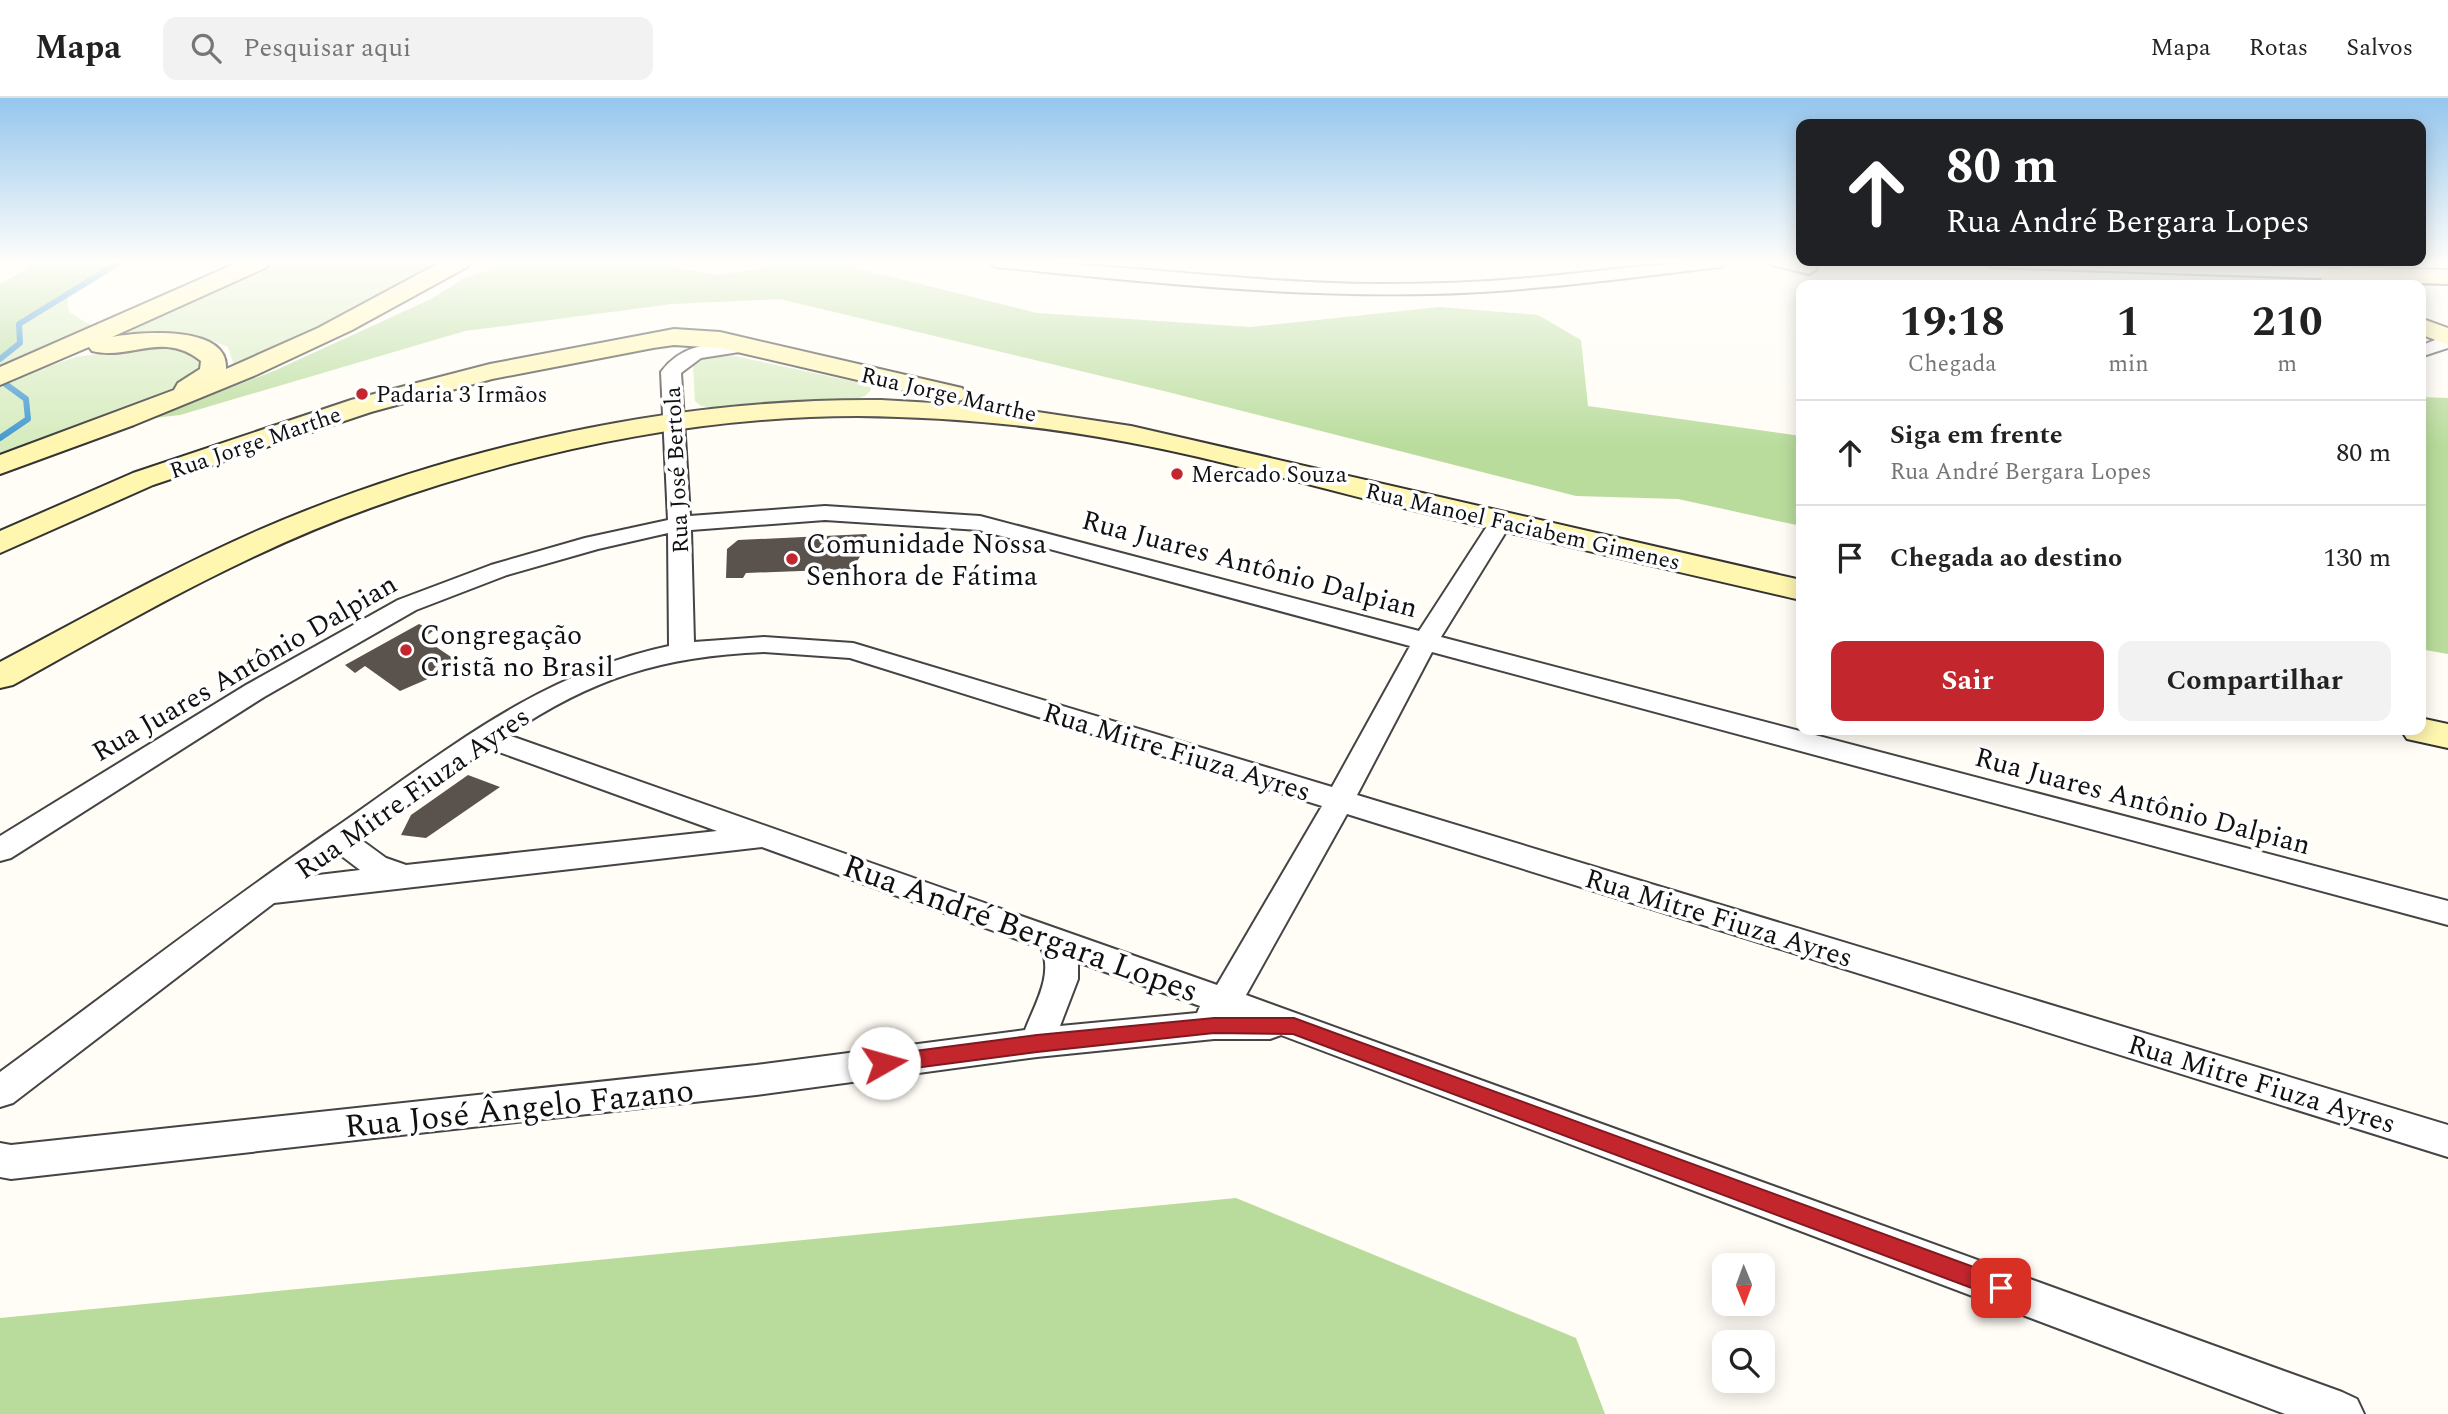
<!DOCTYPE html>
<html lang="pt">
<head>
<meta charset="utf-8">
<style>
	:root { --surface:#fff; --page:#f2f2f2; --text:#222; --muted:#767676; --line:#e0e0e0; --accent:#c4262e }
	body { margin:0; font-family:Spectral,serif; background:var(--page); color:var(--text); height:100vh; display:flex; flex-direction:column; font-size:26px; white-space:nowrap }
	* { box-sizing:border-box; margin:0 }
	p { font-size:23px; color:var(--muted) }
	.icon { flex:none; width:38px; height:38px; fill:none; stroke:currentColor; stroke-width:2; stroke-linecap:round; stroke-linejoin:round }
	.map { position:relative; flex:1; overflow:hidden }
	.drawer { position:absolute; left:1796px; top:182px; width:630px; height:455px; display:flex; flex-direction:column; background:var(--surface); border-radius:14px; box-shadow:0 4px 18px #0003 }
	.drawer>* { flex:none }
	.hud { position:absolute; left:1796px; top:21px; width:630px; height:147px; border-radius:14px; box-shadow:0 4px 18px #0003; background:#202124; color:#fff; overflow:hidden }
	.needle { width:46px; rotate:179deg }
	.controls { position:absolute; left:1712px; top:1155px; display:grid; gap:14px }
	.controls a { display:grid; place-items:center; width:63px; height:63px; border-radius:14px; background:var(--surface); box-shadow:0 4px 18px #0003; font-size:35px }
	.pin { position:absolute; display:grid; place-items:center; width:60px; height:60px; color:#fff; margin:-30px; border-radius:14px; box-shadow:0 4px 10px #0006 }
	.me { position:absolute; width:77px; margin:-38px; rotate:83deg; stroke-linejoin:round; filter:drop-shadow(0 0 5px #0008) }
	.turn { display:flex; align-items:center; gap:24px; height:147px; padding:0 35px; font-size:32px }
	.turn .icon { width:91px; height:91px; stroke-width:2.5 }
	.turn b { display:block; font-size:49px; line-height:60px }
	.eta { display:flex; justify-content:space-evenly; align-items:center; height:119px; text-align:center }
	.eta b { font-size:42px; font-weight:700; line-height:49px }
	.button { display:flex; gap:14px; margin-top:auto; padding:14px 35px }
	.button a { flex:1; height:80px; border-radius:14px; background:var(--accent); color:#fff; font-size:28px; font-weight:700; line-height:80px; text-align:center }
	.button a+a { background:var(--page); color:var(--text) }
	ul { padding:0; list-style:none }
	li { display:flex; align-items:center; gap:21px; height:105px; padding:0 35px; border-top:2px solid var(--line) }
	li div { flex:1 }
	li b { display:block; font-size:26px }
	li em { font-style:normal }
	header { display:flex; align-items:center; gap:42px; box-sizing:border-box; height:98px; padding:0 35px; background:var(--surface); border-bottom:2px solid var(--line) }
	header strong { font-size:33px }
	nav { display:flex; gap:38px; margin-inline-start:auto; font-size:24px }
	.search { width:490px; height:63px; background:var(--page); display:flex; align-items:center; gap:18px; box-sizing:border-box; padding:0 24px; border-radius:14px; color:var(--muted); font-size:26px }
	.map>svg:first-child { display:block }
	.green { fill:#d5ebbd }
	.forest { fill:#b9dc9c }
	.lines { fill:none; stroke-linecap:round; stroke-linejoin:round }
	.stream { stroke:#3f96cf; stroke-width:6 }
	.building { fill:#5a524d }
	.street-casing { stroke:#444; stroke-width:4 }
	.secondary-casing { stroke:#333; stroke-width:4 }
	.street { fill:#fff; fill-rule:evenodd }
	.secondary { fill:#fff6b0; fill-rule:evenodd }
	.route { fill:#c4262e; stroke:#7f191e; stroke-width:2 }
	.poi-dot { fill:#c4262e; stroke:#fff; stroke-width:2.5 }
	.labels { text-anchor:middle; stroke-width:7; stroke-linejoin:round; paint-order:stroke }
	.far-poi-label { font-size:23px; fill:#111; stroke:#fff; text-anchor:start }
	.far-street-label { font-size:23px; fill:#111; stroke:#fff }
	.poi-label { font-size:28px; fill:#111; stroke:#fff; text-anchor:start }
	.street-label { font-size:28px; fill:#111; stroke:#fff }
	.near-street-label { font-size:33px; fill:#111; stroke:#fff }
</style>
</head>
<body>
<header>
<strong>Mapa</strong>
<div class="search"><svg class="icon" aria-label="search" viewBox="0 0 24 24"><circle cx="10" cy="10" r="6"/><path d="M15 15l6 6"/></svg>Pesquisar aqui</div>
<nav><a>Mapa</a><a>Rotas</a><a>Salvos</a></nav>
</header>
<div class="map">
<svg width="2448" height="1316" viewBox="0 0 2448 1316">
	<rect width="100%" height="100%" fill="#fffdf5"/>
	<g class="green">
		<path d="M 274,165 L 446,165 L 335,223 L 234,268 L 228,249 C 192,232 135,242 95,243 Z"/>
		<path d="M 67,196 L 69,214 L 92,228 L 0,267 L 0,261 L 20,245 L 19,226 Z"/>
		<path d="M 150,248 L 174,249 L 202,259 L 199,275 L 172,294 L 0,360 L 0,284 L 76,259 Z"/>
		<path d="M 725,256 L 870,287 L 871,292 L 865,298 L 854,302 L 767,304 L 714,310 L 701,308 L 695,303 L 693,268 L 704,259 Z"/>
	</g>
	<g class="forest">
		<path d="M 36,165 L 120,165 L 19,225 L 20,245 L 0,261 L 0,186 Z"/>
		<path d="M 507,165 L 651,165 L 717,177 L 795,165 L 852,169 L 1037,215 L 1250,229 L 1439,209 L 1538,217 L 1581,242 L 1588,308 L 1801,338 L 1801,428 L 1678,401 L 1576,398 L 1164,293 L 780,201 L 672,206 L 465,233 L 180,317 L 154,320 L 276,272 L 431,201 L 463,181 Z"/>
		<path d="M 2420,299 L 2448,300 L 2448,556 L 2420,551 Z"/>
		<path d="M 1236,1100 L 1576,1240 L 1605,1316 L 0,1316 L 0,1220 Z"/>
	</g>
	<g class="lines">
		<g class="stream">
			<path d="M 0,261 L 20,245 L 19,226 L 120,164"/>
			<path d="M 0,340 L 28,321 L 26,301 L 4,285"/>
		</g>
	</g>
	<g class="building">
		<path d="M 866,436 L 870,443 L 852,471 L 746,475 L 743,480 L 726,480 L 727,451 L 738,442 Z"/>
		<path d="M 419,526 L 433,533 L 423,540 L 457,563 L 430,580 L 400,593 L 365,568 L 355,575 L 345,567 Z"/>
		<path d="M 468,677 L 500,689 L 426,740 L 401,737 L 411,717 Z"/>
	</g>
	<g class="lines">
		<g class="street-casing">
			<g id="street">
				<path d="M 988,164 C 1119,164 1249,186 1380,186 C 1433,186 1486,184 1539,179 C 1603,173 1665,164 1729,164 L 1721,169 C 1624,180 1528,194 1430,196 C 1285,199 1140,184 996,169 Z"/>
				<path d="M 1770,164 L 1802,164 L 1815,167 L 1817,171 L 1809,176 L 1772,167 Z"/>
				<path d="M 1983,164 L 2152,164 L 2344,171 L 2352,176 L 2344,181 L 1991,169 Z"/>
				<path d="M 2443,232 L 2448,233 L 2448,250 L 2420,259 L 2420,248 L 2435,242 L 2437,233 Z"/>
				<path d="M 745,242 L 752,244 L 754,248 L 752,252 L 701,260 L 681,275 L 690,418 L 825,408 L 980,418 L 1419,533 L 1493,419 L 1509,419 L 1512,424 L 1441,539 L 2448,803 L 2448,827 L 1432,554 L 1357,697 L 2448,1027 L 2448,1059 L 1347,716 L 1246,897 L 2342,1294 L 2357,1301 L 2364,1316 L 2285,1316 L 1281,937 L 1270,941 L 1214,941 L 1037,959 L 756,997 L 11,1081 L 0,1079 L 0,1045 L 11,1047 L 756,967 L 1025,932 C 1034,908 1054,876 1041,850 L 762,749 L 274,805 L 13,1005 L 0,1009 L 0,974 C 111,893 220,808 333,731 C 442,656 537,576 669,548 L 668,435 L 598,451 L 507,477 L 416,512 L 264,599 L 11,760 L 0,763 L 0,738 L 246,587 L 398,502 L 491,467 L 585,440 L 668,422 L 661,274 C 681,246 713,245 745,242 ZM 825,422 L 979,432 L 1410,548 L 1332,689 L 853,545 L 764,539 L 694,544 L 691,432 ZM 764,554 L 850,560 L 1322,708 L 1217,887 L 508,637 C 592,580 663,558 764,554 ZM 488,650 L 717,733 L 406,767 L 386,760 L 360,741 ZM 339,756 L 360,772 L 310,778 L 313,776 ZM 1078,864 L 1200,908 L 1197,915 L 1060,928 L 1078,881 Z"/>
			</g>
		</g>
		<g class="secondary-casing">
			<g id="secondary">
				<path d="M 239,164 L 270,164 L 267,169 L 112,239 C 139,234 229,226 226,271 L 318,230 L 441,164 L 470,164 L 467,169 L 352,232 L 256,277 L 134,327 L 0,376 L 0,357 L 174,292 L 178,285 L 200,271 L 201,263 C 162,232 130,263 92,253 L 89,249 L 0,287 L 0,269 Z"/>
				<path d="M 2344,169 L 2448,172 L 2448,186 L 2346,183 L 2342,187 L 2318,187 L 2325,175 Z"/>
				<path d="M 2420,220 L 2448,230 L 2448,247 L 2420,236 Z"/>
				<path d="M 674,231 L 720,234 L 962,290 L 965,296 L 962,302 L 952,304 L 720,250 L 674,247 L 653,250 L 492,281 L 371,314 L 153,387 L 0,455 L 0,433 L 133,375 L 351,302 L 490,266 Z"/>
				<path d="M 881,302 L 1004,309 L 1131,328 L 1801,482 L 1801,502 C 1661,470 1521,438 1382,405 C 1297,384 1213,360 1127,344 C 1038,327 948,319 858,318 C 693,318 527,354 373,409 C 246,454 130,522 13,587 L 0,590 L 0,564 C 85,519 170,471 259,432 C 451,349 672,300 881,302 Z"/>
				<path d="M 2420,620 L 2448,626 L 2448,650 L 2407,641 L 2401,632 L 2420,632 Z"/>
			</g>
		</g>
		<use href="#street" class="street"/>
		<use href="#secondary" class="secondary"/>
	</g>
	<linearGradient id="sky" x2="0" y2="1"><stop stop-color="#95c6ee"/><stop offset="0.47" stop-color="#fffefa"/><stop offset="1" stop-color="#fffefa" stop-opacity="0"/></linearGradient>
	<rect width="2448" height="349" fill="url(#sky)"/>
	<path class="route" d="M 1214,920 L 1294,920 L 2001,1179 L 2009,1182 L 2013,1190 L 2009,1198 L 2001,1201 L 1293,936 L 1214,935 L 1037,954 L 884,974 L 877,971 L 874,965 L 877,960 L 884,957 L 1037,937 Z"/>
	<g class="poi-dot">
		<circle cx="362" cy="296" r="7"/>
		<circle cx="1177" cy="376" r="7"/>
		<circle cx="792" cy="461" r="7"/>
		<circle cx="406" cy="552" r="7"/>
	</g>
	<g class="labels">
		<g class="far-poi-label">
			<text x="376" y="304">Padaria 3 Irmãos</text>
			<text x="1191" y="384">Mercado Souza</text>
		</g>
		<g class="far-street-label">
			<text transform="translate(949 296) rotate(13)" y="8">Rua Jorge Marthe</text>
			<text transform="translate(255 344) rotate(-19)" y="8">Rua Jorge Marthe</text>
			<text transform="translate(676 372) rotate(-93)" y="8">Rua José Bertola</text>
			<text transform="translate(1523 428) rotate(13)" y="8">Rua Manoel Faciabem Gimenes</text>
		</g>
		<g class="poi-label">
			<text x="806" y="455">Comunidade Nossa<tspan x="806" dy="32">Senhora de Fátima</tspan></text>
			<text x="420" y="546">Congregação<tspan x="420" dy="32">Cristã no Brasil</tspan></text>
		</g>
		<g class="street-label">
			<text transform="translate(1250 465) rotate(15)" y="10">Rua Juares Antônio Dalpian</text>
			<text transform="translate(244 569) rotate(-30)" y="10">Rua Juares Antônio Dalpian</text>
			<text transform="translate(1177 653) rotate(17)" y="10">Rua Mitre Fiuza Ayres</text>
			<text transform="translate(412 694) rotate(-35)" y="10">Rua Mitre Fiuza Ayres</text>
			<text transform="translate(2143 702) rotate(15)" y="10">Rua Juares Antônio Dalpian</text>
			<text transform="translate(1719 819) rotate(17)" y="10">Rua Mitre Fiuza Ayres</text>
			<text transform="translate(2262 985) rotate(17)" y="10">Rua Mitre Fiuza Ayres</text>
		</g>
		<g class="near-street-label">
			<text transform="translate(1021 829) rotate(20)" y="12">Rua André Bergara Lopes</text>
			<text transform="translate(519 1009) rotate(-6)" y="12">Rua José Ângelo Fazano</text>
		</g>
	</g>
</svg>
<div class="controls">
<a><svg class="needle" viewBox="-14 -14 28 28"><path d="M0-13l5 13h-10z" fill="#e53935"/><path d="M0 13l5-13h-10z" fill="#767676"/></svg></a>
<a><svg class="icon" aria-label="search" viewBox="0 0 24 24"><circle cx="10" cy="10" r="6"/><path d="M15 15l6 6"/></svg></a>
</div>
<div class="pin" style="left:2001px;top:1190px;background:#d93025"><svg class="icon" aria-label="arrive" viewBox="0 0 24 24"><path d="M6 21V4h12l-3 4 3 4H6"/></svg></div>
<svg class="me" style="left:884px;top:965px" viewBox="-20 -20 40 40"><circle r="19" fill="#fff"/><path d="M0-13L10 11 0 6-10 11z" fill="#c4262e"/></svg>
<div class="hud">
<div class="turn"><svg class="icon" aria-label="ahead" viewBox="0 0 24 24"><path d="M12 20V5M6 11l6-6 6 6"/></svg><div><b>80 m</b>Rua André Bergara Lopes</div></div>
</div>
<section class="drawer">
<div class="eta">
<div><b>19:18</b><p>Chegada</p></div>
<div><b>1</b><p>min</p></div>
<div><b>210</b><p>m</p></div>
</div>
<ul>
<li><svg class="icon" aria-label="ahead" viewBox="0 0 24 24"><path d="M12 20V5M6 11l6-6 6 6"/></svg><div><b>Siga em frente</b><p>Rua André Bergara Lopes</p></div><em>80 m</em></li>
<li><svg class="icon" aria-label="arrive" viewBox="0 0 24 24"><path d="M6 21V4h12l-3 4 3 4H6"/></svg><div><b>Chegada ao destino</b></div><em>130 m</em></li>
</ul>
<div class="button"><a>Sair</a><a>Compartilhar</a></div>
</section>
</div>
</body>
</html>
